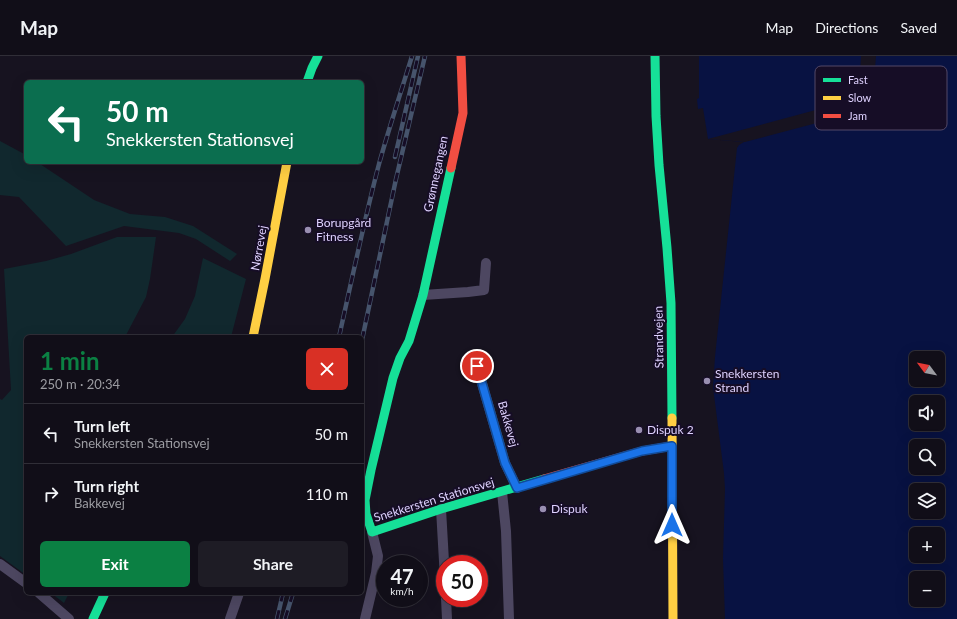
<!DOCTYPE html>
<html lang="en">
<head>
<meta charset="utf-8">
<style>
	:root { --surface:#110e18; --page:#1e1c25; --text:#f1f3f6; --muted:#9c9ca2; --line:#302e37; --accent:#0b8043 }
	body { margin:0; font-family:Lato,sans-serif; background:var(--page); color:var(--text); height:100vh; display:flex; flex-direction:column; font-size:15px; white-space:nowrap }
	* { box-sizing:border-box; margin:0 }
	p { font-size:13px; color:var(--muted) }
	.icon { flex:none; width:22px; height:22px; fill:none; stroke:currentColor; stroke-width:2; stroke-linecap:round; stroke-linejoin:round }
	.map { position:relative; flex:1; overflow:hidden }
	.side { position:absolute; left:24px; top:279px; width:340px; height:260px; display:flex; flex-direction:column; background:var(--surface); border-radius:6px; box-shadow:0 4px 16px #0002,0 0 0 1px var(--line) }
	.side>* { flex:none }
	.top-card { position:absolute; left:24px; top:24px; width:340px; height:84px; border-radius:6px; box-shadow:0 4px 16px #0002,0 0 0 1px var(--line); background:#0b6e4f; color:#fff; overflow:hidden }
	.needle { width:26px; rotate:302deg }
	.tools { position:absolute; left:909px; top:295px; display:grid; gap:8px }
	.tools a { display:grid; place-items:center; width:36px; height:36px; border-radius:6px; background:var(--surface); box-shadow:0 4px 16px #0002,0 0 0 1px var(--line); font-size:20px }
	.speed { position:absolute; left:376px; top:499px; display:flex; gap:8px; font-size:20px; font-weight:700; text-align:center }
	.speed>* { display:grid; place-content:center; width:52px; height:52px; border-radius:50%; background:var(--surface); box-shadow:0 4px 16px #0002,0 0 0 1px var(--line); line-height:1 }
	.speed small { font-size:10px; font-weight:400 }
	.speed .limit { border:6px solid #d22; background:#fff; color:#111 }
	.pin { position:absolute; display:grid; place-items:center; width:34px; height:34px; color:#fff; margin:-17px; border:2px solid #fff; border-radius:50%; box-shadow:0 1px 4px #0007 }
	.me { position:absolute; width:44px; margin:-22px; rotate:0deg; stroke-linejoin:round; filter:drop-shadow(0 0 3px #0008) }
	.turn { display:flex; align-items:center; gap:14px; height:84px; padding:0 16px; font-size:18px }
	.turn .icon { width:52px; height:52px; stroke-width:2.5 }
	.turn b { display:block; font-size:28px; line-height:34px }
	.round { display:grid; place-items:center; flex:none; width:42px; height:42px; border-radius:6px; background:var(--page) }
	.summary { display:flex; align-items:center; justify-content:space-between; height:68px; padding:0 16px }
	h1 { font-size:24px; font-weight:700; line-height:30px; color:var(--accent) }
	.primary-button { display:flex; gap:8px; margin-top:auto; padding:8px 16px }
	.primary-button a { flex:1; height:46px; border-radius:6px; background:var(--accent); color:#fff; font-size:16px; font-weight:700; line-height:46px; text-align:center }
	.primary-button a+a { background:var(--page); color:var(--text) }
	ul { padding:0; list-style:none }
	li { display:flex; align-items:center; gap:12px; height:60px; padding:0 16px; border-top:1px solid var(--line) }
	li div { flex:1 }
	li b { display:block; font-size:15px }
	li em { font-style:normal }
	header { display:flex; align-items:center; gap:24px; box-sizing:border-box; height:56px; padding:0 20px; background:var(--surface); border-bottom:1px solid var(--line) }
	header strong { font-size:19px }
	nav { display:flex; gap:22px; margin-inline-start:auto; font-size:14px }
	.map>svg:first-child { display:block }
	.green { fill:#11282e }
	.water { fill:#081242; fill-rule:evenodd }
	.pier { fill:#171320 }
	.lines { fill:none; stroke-linecap:round; stroke-linejoin:round }
	.street { stroke:#4d4761; stroke-width:10 }
	.fast { stroke:#16e098; stroke-width:9 }
	.slow { stroke:#ffcf43; stroke-width:9 }
	.jam { stroke:#f24e42; stroke-width:9 }
	.rail-casing { stroke:#46546c; stroke-width:4.5 }
	.rail { stroke:#160d26; stroke-width:3; stroke-dasharray:9; stroke-linecap:butt }
	.route-casing { stroke:#114b97; stroke-width:10 }
	.route { stroke:#1a73e8; stroke-width:7 }
	.poi-dot { fill:#998fb1; stroke:#160d26; stroke-width:1.5 }
	.labels { text-anchor:middle; stroke-width:4; stroke-linejoin:round; paint-order:stroke }
	.street-label { font-size:12px; fill:#dfd2ff; stroke:#160d26 }
	.poi-label { font-size:12px; fill:#dfd2ff; stroke:#160d26; text-anchor:start }
	.key { fill:#160d26; stroke:#524867; stroke-width:1 }
	.key-label { font-size:11px; fill:#dfd2ff }
</style>
</head>
<body>
<header>
<strong>Map</strong>
<nav><a>Map</a><a>Directions</a><a>Saved</a></nav>
</header>
<div class="map">
<svg width="957" height="563" viewBox="0 0 957 563">
	<rect width="100%" height="100%" fill="#171320"/>
	<g class="green">
		<path d="M 0,85 L 26,99 L 26,106 L 37,106 L 94,144 L 130,158 L 165,161 L 193,170 L 237,198 L 230,205 L 196,183 L 179,177 L 124,170 L 66,190 L 19,141 L 0,139 Z"/>
		<path d="M 117,181 L 156,181 L 150,223 L 146,241 L 125,281 L 26,281 L 26,519 L 0,500 L 0,343 L 2,344 L 11,334 L 4,213 L 46,205 L 71,198 Z"/>
		<path d="M 203,202 L 246,223 L 231,281 L 172,281 L 185,263 L 195,240 Z"/>
		<path d="M 51,537 L 69,537 L 64,547 Z"/>
	</g>
	<path class="water" d="M 699,0 L 957,0 L 957,563 L 725,563 L 723,503 L 725,433 L 724,417 L 713,331 L 715,301 L 737,92 L 739,89 L 744,86 L 708,83 L 703,52 L 698,53 L 697,43 L 699,42 ZM 916,302 L 938,302 L 938,324 L 916,324 ZM 916,346 L 938,346 L 938,368 L 916,368 ZM 916,390 L 938,390 L 938,412 L 916,412 ZM 916,434 L 938,434 L 938,456 L 916,456 ZM 916,478 L 938,478 L 938,500 L 916,500 ZM 916,522 L 938,522 L 938,544 L 916,544 Z"/>
	<path class="pier" d="M 861,0 L 876,0 L 873,40 L 868,50 L 862,55 L 745,86 L 708,83 L 849,45 L 855,40 L 859,33 Z"/>
	<g class="lines">
		<g class="street">
			<path d="M 423,239 L 468,236 L 484,234 L 486,207"/>
			<path d="M 477,310 L 505,407 L 517,432"/>
			<path d="M 502,436 L 506,475 L 509,563"/>
			<path d="M 441,453 L 445,523"/>
			<path d="M 0,508 L 26,527"/>
			<path d="M 39,537 L 69,563"/>
			<path d="M 446,542 L 447,563"/>
			<path d="M 230,563 L 239,537"/>
			<path d="M 365,563 L 376,517 L 378,500 L 372,476"/>
		</g>
		<g class="fast">
			<path d="M 655,0 L 656,60 L 659,109 L 667,192 L 671,247 L 672,362"/>
			<path d="M 307,26 L 312,12 L 318,0"/>
			<path d="M 451,112 L 423,239 L 409,285 L 400,302 L 393,322 L 371,414 L 365,444 L 366,458 L 372,476 L 441,453 L 544,423"/>
			<path d="M 93,563 L 105,537"/>
		</g>
		<g class="slow">
			<path d="M 253,281 L 265,223 L 287,106"/>
			<path d="M 672,362 L 673,563"/>
		</g>
		<g class="jam">
			<path d="M 451,112 L 463,57 L 461,0"/>
			<path d="M 544,423 L 642,395 L 672,390"/>
		</g>
		<g class="rail-casing">
			<g id="rail">
				<path d="M 395,101 L 418,0"/>
				<path d="M 339,281 C 352,223 364,165 379,108 C 389,72 401,36 412,0"/>
				<path d="M 362,284 L 396,123 L 425,0"/>
				<path d="M 277,563 L 283,537"/>
				<path d="M 285,563 L 293,537"/>
			</g>
		</g>
		<use href="#rail" class="rail"/>
	</g>
	<g class="lines">
		<g class="route-casing">
			<path id="route" d="M 477,310 L 505,407 L 517,432 L 642,395 L 672,390 L 672,469"/>
		</g>
		<use href="#route" class="route"/>
	</g>
	<g class="poi-dot">
		<circle cx="308" cy="174" r="4"/>
		<circle cx="707" cy="325" r="4"/>
		<circle cx="639" cy="374" r="4"/>
		<circle cx="543" cy="453" r="4"/>
	</g>
	<g class="labels">
		<g class="street-label">
			<text transform="translate(436 118) rotate(-78)" y="4">Grønnegangen</text>
			<text transform="translate(259 192) rotate(-80)" y="4">Nørrevej</text>
			<text transform="translate(659 281) rotate(-91)" y="4">Strandvejen</text>
			<text transform="translate(508 368) rotate(74)" y="4">Bakkevej</text>
			<text transform="translate(434 444) rotate(-17)" y="4">Snekkersten Stationsvej</text>
		</g>
		<g class="poi-label">
			<text x="316" y="171">Borupgård<tspan x="316" dy="14">Fitness</tspan></text>
			<text x="715" y="322">Snekkersten<tspan x="715" dy="14">Strand</tspan></text>
			<text x="647" y="378">Dispuk 2</text>
			<text x="551" y="457">Dispuk</text>
		</g>
	</g>
	<rect x="815" y="10" width="132" height="64" rx="6" class="key"/>
	<rect x="823" y="22" width="18" height="4" fill="#16e098"/>
	<rect x="823" y="40" width="18" height="4" fill="#ffcf43"/>
	<rect x="823" y="58" width="18" height="4" fill="#f24e42"/>
	<g class="key-label">
		<text x="848" y="28">Fast</text>
		<text x="848" y="46">Slow</text>
		<text x="848" y="64">Jam</text>
	</g>
</svg>
<div class="tools">
<a><svg class="needle" viewBox="-14 -14 28 28"><path d="M0-13l5 13h-10z" fill="#e53935"/><path d="M0 13l5-13h-10z" fill="#9c9ca2"/></svg></a>
<a><svg class="icon" aria-label="sound" viewBox="0 0 24 24"><path d="M4 9h4l5-4v14l-5-4H4zM17 9q2 3 0 6"/></svg></a>
<a><svg class="icon" aria-label="search" viewBox="0 0 24 24"><circle cx="10" cy="10" r="6"/><path d="M15 15l6 6"/></svg></a>
<a><svg class="icon" aria-label="layers" viewBox="0 0 24 24"><path d="M12 4l9 5-9 5-9-5zM3 14l9 5 9-5"/></svg></a>
<a>+</a>
<a>−</a>
</div>
<div class="speed"><div>47<small>km/h</small></div><div class="limit">50</div></div>
<div class="pin" style="left:477px;top:310px;background:#d93025"><svg class="icon" aria-label="arrive" viewBox="0 0 24 24"><path d="M6 21V4h12l-3 4 3 4H6"/></svg></div>
<svg class="me" style="left:672px;top:469px" viewBox="-20 -20 40 40"><path d="M0-17L14 15 0 8-14 15z" fill="#1a73e8" stroke="#fff" stroke-width="4"/></svg>
<div class="top-card">
<div class="turn"><svg class="icon" aria-label="left" viewBox="0 0 24 24"><path d="M17 20v-9H6M10 6l-5 5 5 5"/></svg><div><b>50 m</b>Snekkersten Stationsvej</div></div>
</div>
<section class="side">
<div class="summary"><div><h1>1 min</h1><p>250 m · 20:34</p></div><a class="round" style="background:#d93025;color:#fff"><svg class="icon" aria-label="close" viewBox="0 0 24 24"><path d="M6 6l12 12M18 6L6 18"/></svg></a></div>
<ul>
<li><svg class="icon" aria-label="left" viewBox="0 0 24 24"><path d="M17 20v-9H6M10 6l-5 5 5 5"/></svg><div><b>Turn left</b><p>Snekkersten Stationsvej</p></div><em>50 m</em></li>
<li><svg class="icon" aria-label="right" viewBox="0 0 24 24"><path d="M7 20v-9h11M14 6l5 5-5 5"/></svg><div><b>Turn right</b><p>Bakkevej</p></div><em>110 m</em></li>
</ul>
<div class="primary-button"><a>Exit</a><a>Share</a></div>
</section>
</div>
</body>
</html>
